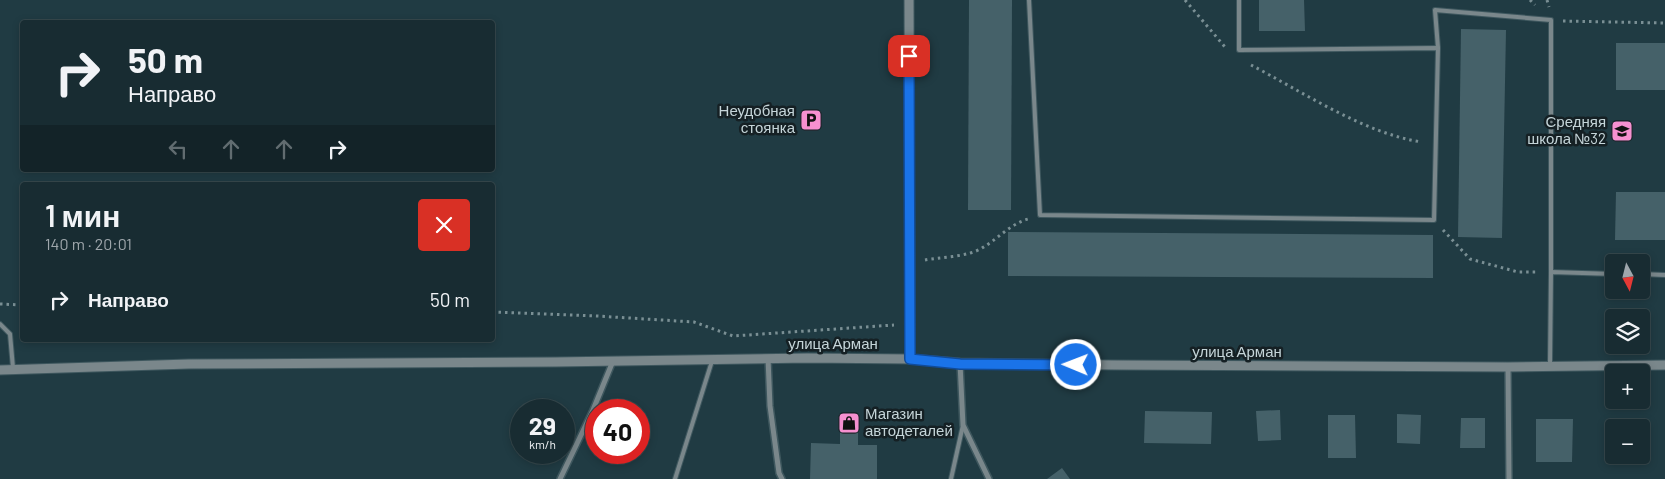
<!DOCTYPE html>
<html lang="ru">
<head>
<meta charset="utf-8">
<style>
	:root { --surface:#182c32; --page:#25383e; --text:#f1f3f6; --muted:#9fa7ac; --line:#36484d }
	body { margin:0; font-family:Barlow,sans-serif; background:var(--page); color:var(--text); height:100vh; display:flex; flex-direction:column; font-size:19px; white-space:nowrap }
	* { box-sizing:border-box; margin:0 }
	p { font-size:16px; color:var(--muted) }
	.icon { flex:none; width:28px; height:28px; fill:none; stroke:currentColor; stroke-width:2; stroke-linecap:round; stroke-linejoin:round }
	.map { position:relative; flex:1; overflow:hidden }
	.sheet { position:absolute; left:20px; top:182px; width:475px; height:160px; display:flex; flex-direction:column; background:var(--surface); border-radius:5px; box-shadow:0 2px 8px #0003,0 0 0 1px var(--line) }
	.sheet>* { flex:none }
	.top-card { position:absolute; left:20px; top:20px; width:475px; height:152px; border-radius:5px; box-shadow:0 2px 8px #0003,0 0 0 1px var(--line); background:#182c32; color:var(--text); overflow:hidden }
	.needle { width:32px; rotate:173deg }
	.fabs { position:absolute; left:1605px; top:254px; display:grid; gap:10px }
	.fabs a { display:grid; place-items:center; width:45px; height:45px; border-radius:5px; background:var(--surface); box-shadow:0 2px 8px #0003,0 0 0 1px var(--line); font-size:25px }
	.speed { position:absolute; left:510px; top:399px; display:flex; gap:10px; font-size:25px; font-weight:700; text-align:center }
	.speed>* { display:grid; place-content:center; width:65px; height:65px; border-radius:50%; background:var(--surface); box-shadow:0 2px 8px #0003,0 0 0 1px var(--line); line-height:1 }
	.speed small { font-size:12px; font-weight:400 }
	.speed .limit { border:8px solid #d22; background:#fff; color:#111 }
	.pin { position:absolute; display:grid; place-items:center; width:42px; height:42px; color:#fff; margin:-21px; border-radius:10px; box-shadow:0 2px 8px #0006 }
	.me { position:absolute; width:55px; margin:-28px; rotate:271deg; stroke-linejoin:round; filter:drop-shadow(0 0 4px #0008) }
	.turn { display:flex; align-items:center; gap:18px; height:105px; padding:0 25px; font-size:22px }
	.turn .icon { width:65px; height:65px; stroke-width:2.5 }
	.turn b { display:block; font-size:35px; line-height:42px }
	.lanes { display:flex; align-items:center; height:48px; padding:0 25px; background:#0003; justify-content:center; gap:25px; direction:ltr }
	.lanes .off { opacity:.35 }
	.round { display:grid; place-items:center; flex:none; width:52px; height:52px; border-radius:5px; background:var(--page) }
	.head { display:flex; align-items:center; justify-content:space-between; height:85px; padding:0 25px }
	h1 { font-size:30px; font-weight:600; line-height:38px }
	ul { padding:0; list-style:none }
	li { display:flex; align-items:center; gap:15px; height:65px; padding:0 25px }
	li div { flex:1 }
	li b { display:block; font-size:19px }
	li em { font-style:normal }
	.map>svg:first-child { display:block }
	.building { fill:#456169 }
	.lines { fill:none; stroke-linecap:round; stroke-linejoin:round }
	.service-casing { stroke:#3e575e; stroke-width:6 }
	.minor-casing { stroke:#3e575e; stroke-width:8 }
	.tertiary-casing { stroke:#3e575e; stroke-width:11 }
	.path { stroke:#7a8f94; stroke-width:3; stroke-dasharray:2.5 4; stroke-linecap:butt }
	.service { stroke:#7a878b; stroke-width:4 }
	.minor { stroke:#7a878b; stroke-width:5 }
	.tertiary { stroke:#7a878b; stroke-width:9 }
	.route-casing { stroke:#114b97; stroke-width:12 }
	.route { stroke:#1a73e8; stroke-width:9 }
	.labels { text-anchor:middle; stroke-width:5; stroke-linejoin:round; paint-order:stroke }
	.poi-label { font-size:15px; fill:#c5d5d9; stroke:#152024; text-anchor:end }
	.street-label { font-size:15px; fill:#c5d5d9; stroke:#152024 }
</style>
</head>
<body>
<div class="map">
<svg width="1665" height="479" viewBox="0 0 1665 479">
	<rect width="100%" height="100%" fill="#203b43"/>
	<g class="building">
		<path d="M 969,0 L 1012,0 L 1011,210 L 968,210 Z"/>
		<path d="M 1259,0 L 1304,0 L 1305,31 L 1259,31 Z"/>
		<path d="M 1461,29 L 1506,30 L 1502,238 L 1458,237 Z"/>
		<rect x="1616" y="43" width="49" height="47"/>
		<path d="M 1616,192 L 1665,192 L 1665,240 L 1615,240 Z"/>
		<path d="M 1008,232 L 1433,235 L 1433,278 L 1008,276 Z"/>
		<path d="M 1280,410 L 1281,440 L 1258,441 L 1256,411 Z"/>
		<path d="M 1145,411 L 1212,412 L 1211,444 L 1144,443 Z"/>
		<path d="M 1397,414 L 1421,415 L 1420,444 L 1397,443 Z"/>
		<path d="M 1328,415 L 1355,415 L 1356,458 L 1328,458 Z"/>
		<path d="M 1461,418 L 1485,418 L 1485,448 L 1460,448 Z"/>
		<path d="M 840,419 L 858,420 L 858,445 L 877,445 L 877,479 L 810,479 L 811,443 L 840,444 Z"/>
		<path d="M 1536,419 L 1573,419 L 1572,462 L 1536,462 Z"/>
		<path d="M 1062,468 L 1070,479 L 1047,479 Z"/>
	</g>
	<g class="lines">
		<g class="service-casing">
			<g id="service">
				<path d="M 1029,0 L 1040,215 L 1434,220 L 1438,48 L 1239,50 L 1239,0"/>
				<path d="M 1438,48 L 1435,10 L 1551,20 L 1551,272"/>
				<path d="M 1641,274 L 1665,275"/>
				<path d="M 0,324 L 10,334 L 13,368"/>
				<path d="M 1550,366 L 1551,272 L 1614,274"/>
				<path d="M 675,479 L 712,361"/>
				<path d="M 951,479 L 963,425"/>
			</g>
		</g>
		<g class="minor-casing">
			<g id="minor">
				<path d="M 768,358 L 770,406 L 779,473 L 782,479"/>
				<path d="M 960,363 L 963,425 L 989,479"/>
				<path d="M 1508,367 L 1509,479"/>
				<path d="M 560,479 L 593,410 L 613,361"/>
			</g>
		</g>
		<g class="tertiary-casing">
			<g id="tertiary">
				<path d="M 909,0 L 910,359"/>
				<path d="M 0,370 L 189,364 L 555,362 L 807,358 L 910,359 L 960,363 L 1114,365 L 1508,367 L 1665,365"/>
			</g>
		</g>
		<g class="path">
			<path d="M 1185,0 L 1225,47"/>
			<path d="M 1530,0 L 1535,5"/>
			<path d="M 1547,0 L 1549,7"/>
			<path d="M 1563,21 L 1665,23"/>
			<path d="M 1251,65 C 1301,91 1365,134 1422,142"/>
			<path d="M 1443,230 L 1470,259 L 1518,272 L 1537,272"/>
			<path d="M 925,260 C 941,257 968,257 982,248 C 998,239 1010,224 1028,219"/>
			<path d="M 0,304 L 22,305"/>
			<path d="M 492,312 L 597,316 L 694,322 L 733,336 L 894,325"/>
		</g>
		<use href="#service" class="service"/>
		<use href="#minor" class="minor"/>
		<use href="#tertiary" class="tertiary"/>
	</g>
	<g class="lines">
		<g class="route-casing">
			<path id="route" d="M 909,56 L 910,359 L 960,364 L 1076,365"/>
		</g>
		<use href="#route" class="route"/>
	</g>
	<defs>
		<g id="parking-square" transform="scale(1.125)"><rect x="-9" y="-9" width="18" height="18" rx="4" fill="#f690d0" stroke="#152024"/><path d="M-3.5-5.5H1a3.5 3.5 0 0 1 0 7H-1V5.5H-3.5ZM-1-3.4V-.6H.8a1.4 1.4 0 0 0 0-2.8Z" fill="#111"/></g>
		<g id="school-square" transform="scale(1.125)"><rect x="-9" y="-9" width="18" height="18" rx="4" fill="#f690d0" stroke="#152024"/><path d="M0-5L7-2L0 1L-7-2ZM-4 1L0 2.5L4 1V4Q0 6-4 4Z" fill="#111"/></g>
		<g id="shop-square" transform="scale(1.125)"><rect x="-9" y="-9" width="18" height="18" rx="4" fill="#f690d0" stroke="#152024"/><path d="M-5-2.5h2.3a2.7 3.5 0 0 1 5.4 0H5L5.5 6h-11ZM-1.5-2.5h3a1.5 2.3 0 0 0-3 0Z" fill="#111"/></g>
	</defs>
	<g fill-rule="evenodd">
		<use href="#parking-square" x="811" y="120"/>
		<use href="#school-square" x="1622" y="131"/>
		<use href="#shop-square" x="849" y="423"/>
	</g>
	<g class="labels">
		<g class="poi-label">
			<text x="795" y="116">Неудобная<tspan x="795" dy="17">стоянка</tspan></text>
			<text x="1606" y="127">Средняя<tspan x="1606" dy="17">школа №32</tspan></text>
			<text x="865" y="419" text-anchor="start">Магазин<tspan x="865" dy="17">автодеталей</tspan></text>
		</g>
		<g class="street-label">
			<text x="833" y="349">улица Арман</text>
			<text x="1237" y="357">улица Арман</text>
		</g>
	</g>
</svg>
<div class="fabs">
<a><svg class="needle" viewBox="-14 -14 28 28"><path d="M0-13l5 13h-10z" fill="#e53935"/><path d="M0 13l5-13h-10z" fill="#9fa7ac"/></svg></a>
<a><svg class="icon" aria-label="layers" viewBox="0 0 24 24"><path d="M12 4l9 5-9 5-9-5zM3 14l9 5 9-5"/></svg></a>
<a>+</a>
<a>−</a>
</div>
<div class="speed"><div>29<small>km/h</small></div><div class="limit">40</div></div>
<div class="pin" style="left:909px;top:56px;background:#d93025"><svg class="icon" aria-label="arrive" viewBox="0 0 24 24"><path d="M6 21V4h12l-3 4 3 4H6"/></svg></div>
<svg class="me" style="left:1076px;top:365px" viewBox="-20 -20 40 40"><circle r="17" fill="#1a73e8" stroke="#fff" stroke-width="3"/><path d="M0-11L8 9 0 5-8 9z" fill="#fff"/></svg>
<div class="top-card">
<div class="turn"><svg class="icon" aria-label="right" viewBox="0 0 24 24"><path d="M7 20v-9h11M14 6l5 5-5 5"/></svg><div><b>50 m</b>Направо</div></div>
<div class="lanes"><svg class="icon off" aria-label="left" viewBox="0 0 24 24"><path d="M17 20v-9H6M10 6l-5 5 5 5"/></svg><svg class="icon off" aria-label="ahead" viewBox="0 0 24 24"><path d="M12 20V5M6 11l6-6 6 6"/></svg><svg class="icon off" aria-label="ahead" viewBox="0 0 24 24"><path d="M12 20V5M6 11l6-6 6 6"/></svg><svg class="icon" aria-label="right" viewBox="0 0 24 24"><path d="M7 20v-9h11M14 6l5 5-5 5"/></svg></div>
</div>
<section class="sheet">
<div class="head"><div><h1>1 мин</h1><p>140 m · 20:01</p></div><a class="round" style="background:#d93025;color:#fff"><svg class="icon" aria-label="close" viewBox="0 0 24 24"><path d="M6 6l12 12M18 6L6 18"/></svg></a></div>
<ul>
<li><svg class="icon" aria-label="right" viewBox="0 0 24 24"><path d="M7 20v-9h11M14 6l5 5-5 5"/></svg><div><b>Направо</b></div><em>50 m</em></li>
</ul>
</section>
</div>
</body>
</html>
